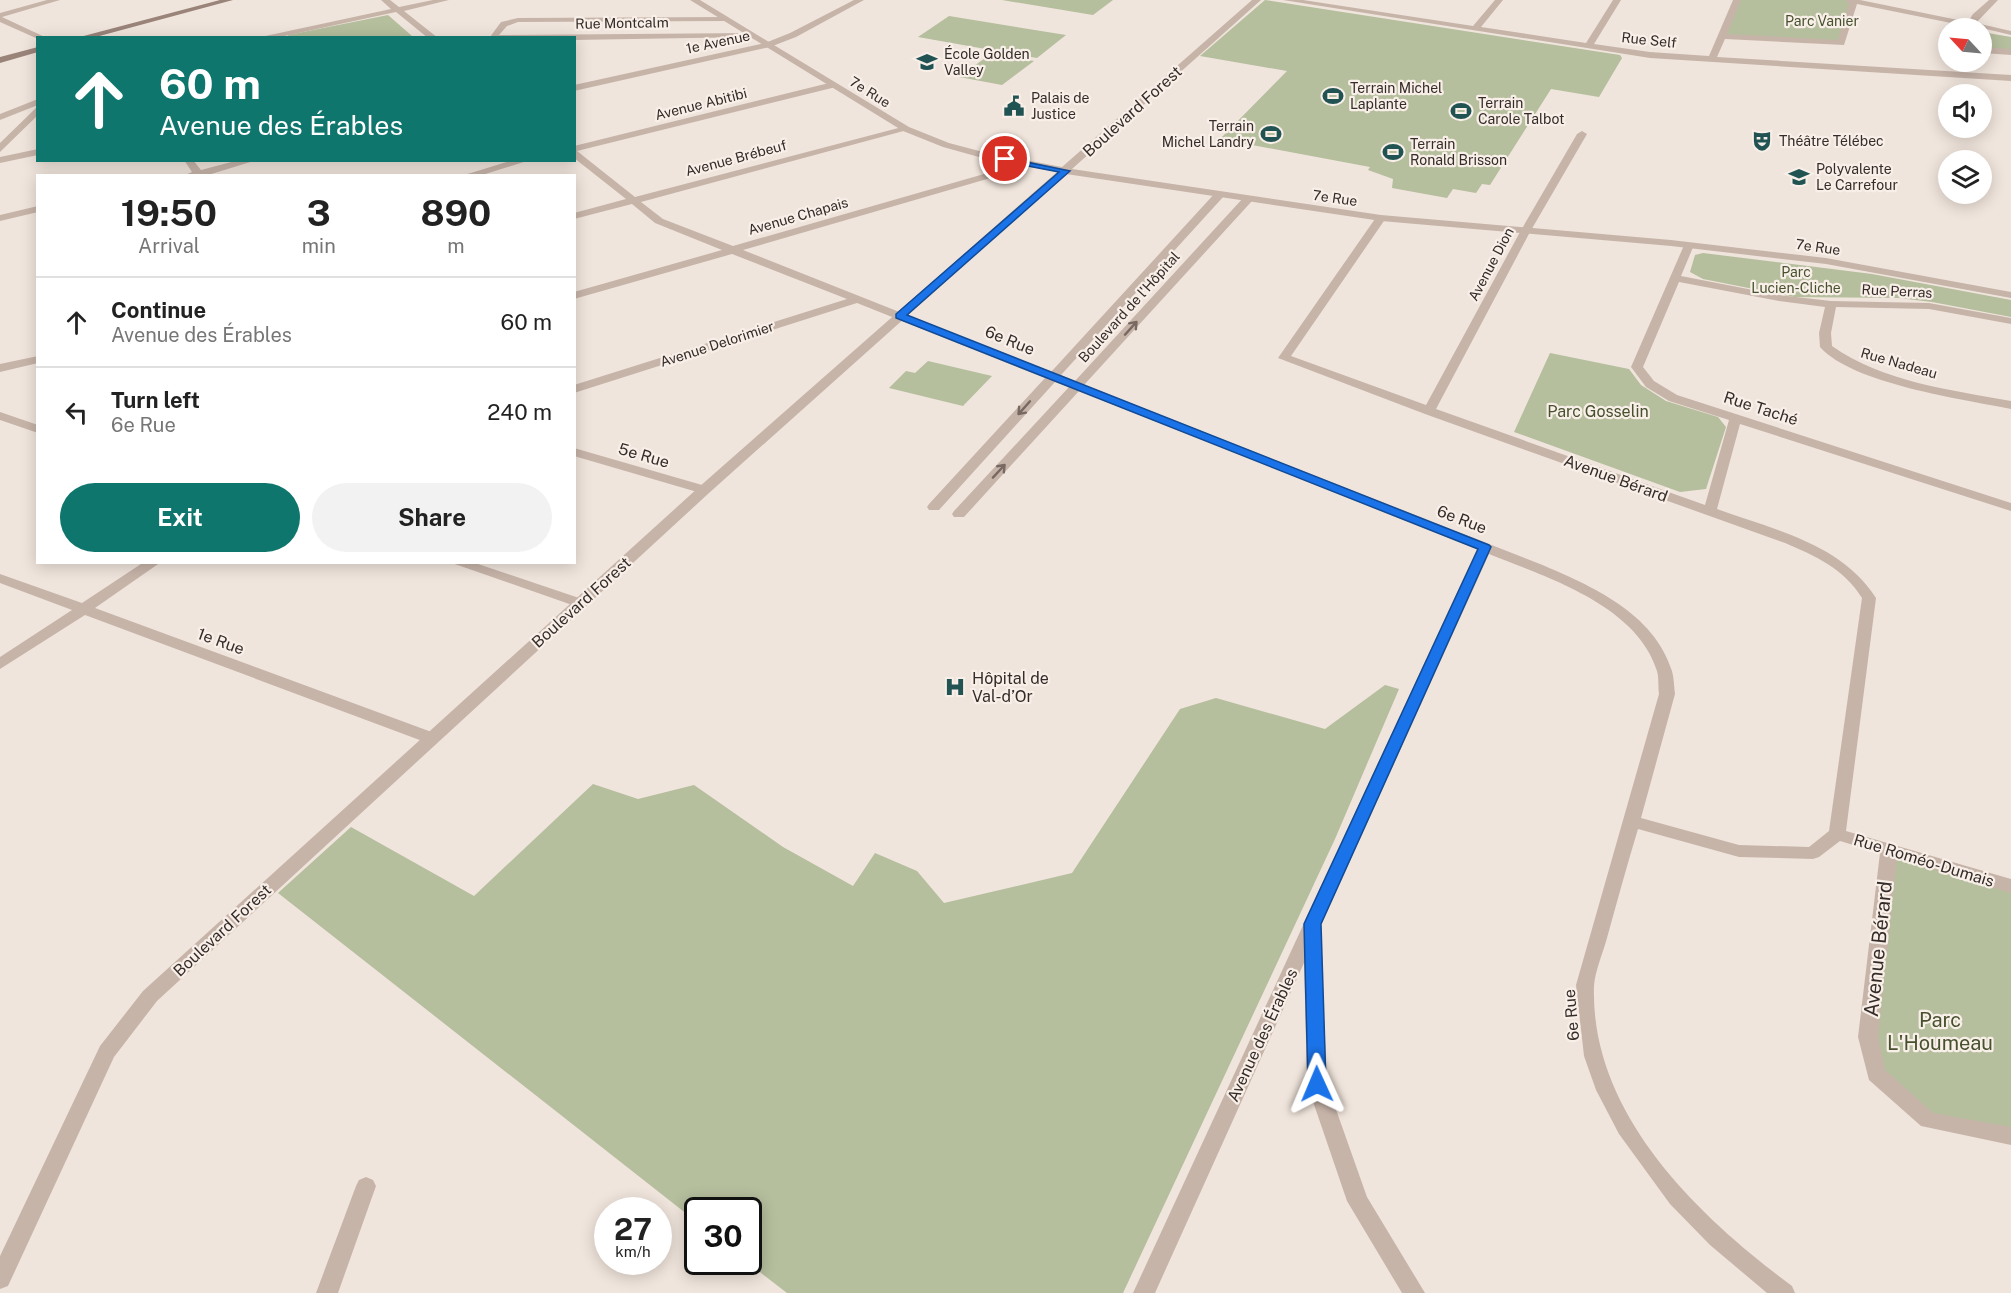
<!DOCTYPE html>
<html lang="en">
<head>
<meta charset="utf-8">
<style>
	:root { --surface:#fff; --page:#f2f2f2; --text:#222; --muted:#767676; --line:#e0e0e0; --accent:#0f766e }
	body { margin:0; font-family:"Public Sans",sans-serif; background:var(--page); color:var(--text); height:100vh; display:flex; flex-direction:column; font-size:22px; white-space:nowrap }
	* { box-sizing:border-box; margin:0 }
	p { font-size:20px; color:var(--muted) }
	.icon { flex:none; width:33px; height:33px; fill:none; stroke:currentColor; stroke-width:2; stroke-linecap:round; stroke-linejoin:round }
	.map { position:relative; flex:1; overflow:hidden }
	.panel { position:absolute; left:36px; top:174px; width:540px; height:390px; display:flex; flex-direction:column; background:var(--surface); border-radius:0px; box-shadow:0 3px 15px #0003 }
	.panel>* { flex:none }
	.guide { position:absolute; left:36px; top:36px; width:540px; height:126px; border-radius:0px; box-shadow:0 3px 15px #0003; background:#0f766e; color:#fff; overflow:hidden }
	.needle { width:39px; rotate:296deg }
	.fabs { position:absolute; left:1938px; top:18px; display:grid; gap:12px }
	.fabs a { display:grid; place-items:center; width:54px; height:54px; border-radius:50%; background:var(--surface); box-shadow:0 3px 15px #0003; font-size:30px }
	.speed { position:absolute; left:594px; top:1197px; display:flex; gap:12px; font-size:30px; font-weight:700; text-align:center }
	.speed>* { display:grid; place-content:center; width:78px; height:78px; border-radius:50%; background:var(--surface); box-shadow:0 3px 15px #0003; line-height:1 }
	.speed small { font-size:15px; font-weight:400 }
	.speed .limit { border:3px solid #111; border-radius:9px; background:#fff; color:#111 }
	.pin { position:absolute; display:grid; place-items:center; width:51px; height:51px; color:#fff; margin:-26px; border:3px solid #fff; border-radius:50%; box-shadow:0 2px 6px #0007 }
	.me { position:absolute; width:66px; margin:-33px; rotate:359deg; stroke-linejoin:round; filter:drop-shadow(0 0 4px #0008) }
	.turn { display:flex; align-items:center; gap:21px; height:126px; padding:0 24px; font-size:27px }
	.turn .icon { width:78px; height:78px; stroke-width:2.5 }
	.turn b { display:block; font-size:42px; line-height:51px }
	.eta { display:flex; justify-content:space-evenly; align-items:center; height:102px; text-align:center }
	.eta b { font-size:36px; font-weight:700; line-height:42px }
	.primary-button { display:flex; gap:12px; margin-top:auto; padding:12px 24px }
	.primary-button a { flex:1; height:69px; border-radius:36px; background:var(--accent); color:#fff; font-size:24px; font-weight:700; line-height:69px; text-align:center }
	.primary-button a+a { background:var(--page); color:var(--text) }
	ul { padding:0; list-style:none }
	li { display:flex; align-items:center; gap:18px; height:90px; padding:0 24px; border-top:2px solid var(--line) }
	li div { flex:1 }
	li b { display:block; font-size:22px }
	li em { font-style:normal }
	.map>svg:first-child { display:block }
	.green { fill:#b5be9d }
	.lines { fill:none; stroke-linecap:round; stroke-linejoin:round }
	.minor { fill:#c7b4a9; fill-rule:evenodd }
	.tertiary { fill:#c7b4a9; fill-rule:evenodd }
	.secondary { fill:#9a847a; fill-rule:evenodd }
	.oneway { stroke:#776962 }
	.route { fill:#1a73e8; stroke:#114b97; stroke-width:1.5 }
	.labels { text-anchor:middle; stroke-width:4.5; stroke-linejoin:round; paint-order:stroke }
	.far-park-label { font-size:14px; fill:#47512e; stroke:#f8efe8 }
	.far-street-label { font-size:14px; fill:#352b28; stroke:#f8efe8 }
	.far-poi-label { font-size:14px; fill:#352b28; stroke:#f8efe8; text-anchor:start }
	.street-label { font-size:16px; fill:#352b28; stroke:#f8efe8 }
	.park-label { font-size:16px; fill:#47512e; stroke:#f8efe8 }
	.poi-label { font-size:16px; fill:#352b28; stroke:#f8efe8; text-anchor:start }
	.near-street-label { font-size:20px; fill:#352b28; stroke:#f8efe8 }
	.near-park-label { font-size:20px; fill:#47512e; stroke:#f8efe8 }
</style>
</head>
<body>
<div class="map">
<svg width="2011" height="1293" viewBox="0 0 2011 1293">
	<rect width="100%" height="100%" fill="#f0e5dc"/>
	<g class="green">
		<path d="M 1002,0 L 1113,0 L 1093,15 Z"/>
		<path d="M 1265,0 L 1620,55 L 1622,58 L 1599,97 L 1551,89 L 1490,185 L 1482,184 L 1476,193 L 1453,189 L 1447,198 L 1392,188 L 1393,179 L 1368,170 L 1370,167 L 1220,139 L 1287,71 L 1200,56 Z"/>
		<path d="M 1737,0 L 1848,0 L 1854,1 L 1841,43 L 1722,36 Z"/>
		<path d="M 388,15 L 412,36 L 289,37 L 288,35 Z"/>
		<path d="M 949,16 L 1066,35 L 1037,58 L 918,37 Z"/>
		<path d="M 1982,32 L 2011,37 L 2011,50 L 1982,48 Z"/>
		<path d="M 992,53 L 1034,61 L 1002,85 L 959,77 Z"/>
		<path d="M 1703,253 L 1872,274 L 2011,300 L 2011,317 L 1932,302 L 1899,298 L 1794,297 L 1703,279 L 1690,272 L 1695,255 Z"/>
		<path d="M 1550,353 L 1629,369 L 1641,385 L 1666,401 L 1718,417 L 1726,427 L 1706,489 L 1680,492 L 1514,432 Z"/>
		<path d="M 928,361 L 992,376 L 963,406 L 889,388 L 906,371 L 915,373 Z"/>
		<path d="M 1385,685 L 1399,689 L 1335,839 L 1123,1293 L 787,1293 L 747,1262 L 748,1210 L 698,1210 L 697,1222 L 278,893 L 351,827 L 474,896 L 593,784 L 638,799 L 694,785 L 783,847 L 853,886 L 875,853 L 917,871 L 944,903 L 1072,873 L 1180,709 L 1216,698 L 1325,729 Z"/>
		<path d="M 1889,850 L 2011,886 L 2011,1136 L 1928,1120 L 1876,1074 L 1868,1037 Z"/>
	</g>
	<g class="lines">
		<g class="minor">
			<path d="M 47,0 L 60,0 L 2,17 L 47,38 L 38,39 L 0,22 L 0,13 Z"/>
			<path d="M 381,0 L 390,0 L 399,7 L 433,0 L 449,0 L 404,11 L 438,38 L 428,38 L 396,12 L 275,38 L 256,38 L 391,9 Z"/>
			<path d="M 854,0 L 864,0 L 796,37 L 770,47 L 574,91 L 574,85 L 765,43 L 790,33 Z"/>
			<path d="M 1283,0 L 1303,0 L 1473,26 L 1495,0 L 1503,0 L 1481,27 L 1586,43 L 1613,0 L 1621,0 L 1594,44 L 1650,52 L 1709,56 L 1733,0 L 1741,0 L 1727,34 L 1838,40 L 1849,3 L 1844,0 L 1860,0 L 1968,22 L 1973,14 L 1989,0 L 1998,0 L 1976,23 L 2011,31 L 2011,35 L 1982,28 L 1965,28 L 1966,26 L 1857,4 L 1844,45 L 1725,39 L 1717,57 L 2011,75 L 2011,81 L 1650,58 Z"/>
			<path d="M 725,17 L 728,17 L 728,21 L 518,22 L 507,26 L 499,35 L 751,33 L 755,35 L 751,37 L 574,40 L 574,38 L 490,37 L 501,22 L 518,18 Z"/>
			<path d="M 1982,47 L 2011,49 L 2011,55 L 1982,53 Z"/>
			<path d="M 833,82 L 837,85 L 836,87 L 577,151 L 635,197 L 906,126 L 911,129 L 641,202 L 663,219 L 733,246 L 1026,162 L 1032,162 L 1032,166 L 743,250 L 1051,372 L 1216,192 L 1224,192 L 1224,196 L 1061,375 L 1075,381 L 1244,197 L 1252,197 L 1252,201 L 1084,385 L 1540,564 C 1592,586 1654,613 1672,671 C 1674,678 1674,687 1675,694 L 1641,818 L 1739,845 L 1809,847 L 1829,831 L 1862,598 C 1844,569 1816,556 1785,543 L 1425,414 L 1278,358 L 1377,216 L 1385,216 L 1386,218 L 1291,356 L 1426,405 L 1520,232 L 1577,134 L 1582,131 L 1587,134 L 1530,232 L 1436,409 L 1705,505 L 1729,420 L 1669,401 L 1646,387 L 1631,367 L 1685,243 L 1693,243 L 1694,245 L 1681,276 L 1779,295 L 1831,301 L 1929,303 L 2011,318 L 2011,324 L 1929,309 L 1836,307 L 1831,333 L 1832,346 C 1883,382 1951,390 2011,401 L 2011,409 C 1962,399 1853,384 1820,347 L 1819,333 L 1825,307 L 1779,301 L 1679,282 L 1643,367 L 1654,381 L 1677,395 L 2011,503 L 2011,511 L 1740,424 L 1717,509 C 1775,530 1842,544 1876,598 L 1846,831 L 2011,879 L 2011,893 L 1897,858 L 1878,1037 L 1885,1070 L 1933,1113 L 2011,1127 L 2011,1145 L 1921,1126 L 1869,1080 L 1858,1037 L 1880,853 L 1840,841 L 1819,857 L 1813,859 L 1739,857 L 1638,829 C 1627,865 1617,902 1607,938 C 1603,953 1595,971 1594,986 C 1590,1114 1698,1216 1792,1286 L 1795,1293 L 1767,1293 L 1710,1245 L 1670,1204 L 1619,1134 L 1596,1090 L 1584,1056 L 1576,985 L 1659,694 C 1658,687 1659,678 1657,671 C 1637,605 1546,577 1489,554 L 1320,927 L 1327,1084 L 1367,1197 L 1425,1293 L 1402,1293 L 1347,1201 L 1307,1084 L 1304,963 L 1155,1293 L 1133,1293 L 1477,549 L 1079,391 L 964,517 L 954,517 L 952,514 L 954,511 L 1069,387 L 1055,382 L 939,510 L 929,510 L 927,507 L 929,504 L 1045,378 L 857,303 L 574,393 L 574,385 L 847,299 L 732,254 L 574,299 L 574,292 L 722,250 L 655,223 L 632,204 L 574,219 L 574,213 L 626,199 L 574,158 L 574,146 Z"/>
			<path d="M 38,99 L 38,105 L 0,120 L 0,114 Z"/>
			<path d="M 38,106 L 38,115 L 0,152 L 0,143 Z"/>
			<path d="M 38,149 L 38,155 L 0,163 L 0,157 Z"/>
			<path d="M 184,160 L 193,160 L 201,170 L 239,160 L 257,160 L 205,176 L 183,176 L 192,172 Z"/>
			<path d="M 513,160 L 530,160 L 479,176 L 461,176 Z"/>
			<path d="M 38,206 L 38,212 L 0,221 L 0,215 Z"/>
			<path d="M 38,356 L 38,363 L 0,372 L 0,364 Z"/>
			<path d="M 0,412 L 38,425 L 38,433 L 0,420 Z"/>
			<path d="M 574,448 L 709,487 L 711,490 L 704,494 L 574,456 Z"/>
			<path d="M 144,562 L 161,562 L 95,608 L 437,734 L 439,738 L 437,742 L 425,742 L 85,615 L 0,669 L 0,657 L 72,610 L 0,583 L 0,574 L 82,603 Z"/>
			<path d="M 449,562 L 472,562 L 585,600 L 587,603 L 580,607 L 575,606 Z"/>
			<path d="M 366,1177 L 373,1180 L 376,1186 L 338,1293 L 316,1293 L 356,1186 L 359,1180 Z"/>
		</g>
		<path class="tertiary" d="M 690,0 L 700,0 L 909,127 L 949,143 L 983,152 L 1062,167 L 1252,0 L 1261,0 L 1072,169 L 1381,215 L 1671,240 L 1826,258 L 2011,292 L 2011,298 L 1826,264 L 1671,246 L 1381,221 L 1066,174 L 709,493 L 157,1001 L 114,1057 L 8,1286 L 0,1289 L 0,1256 L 100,1046 L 143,991 L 699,487 L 1057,172 L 979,157 L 943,147 L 903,131 Z"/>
		<g class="secondary">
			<path d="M 220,0 L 233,0 L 92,38 L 76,38 Z"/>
			<path d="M 38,47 L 38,52 L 0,63 L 0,57 Z"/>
		</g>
	</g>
	<defs><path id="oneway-shaft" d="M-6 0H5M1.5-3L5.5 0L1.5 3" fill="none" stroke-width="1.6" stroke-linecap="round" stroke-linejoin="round" transform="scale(1.5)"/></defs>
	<g class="oneway">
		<use href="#oneway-shaft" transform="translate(1131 328) rotate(-48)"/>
		<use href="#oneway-shaft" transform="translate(1024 408) rotate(132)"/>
		<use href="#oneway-shaft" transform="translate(999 471) rotate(-47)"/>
	</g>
	<path class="route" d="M 1002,157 L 1070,171 L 907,315 L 1489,545 L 1491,547 L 1321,924 L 1326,1084 L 1323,1089 L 1317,1091 L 1311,1089 L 1308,1084 L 1304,924 L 1478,549 L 896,318 L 896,314 L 1059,172 L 1002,161 Z"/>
	<defs>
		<g id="school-bare" transform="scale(1.62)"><path d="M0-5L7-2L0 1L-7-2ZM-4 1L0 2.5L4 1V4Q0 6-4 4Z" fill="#215352" stroke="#f8efe8" stroke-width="2.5" paint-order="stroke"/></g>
		<g id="stadium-bare" transform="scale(1.62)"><path d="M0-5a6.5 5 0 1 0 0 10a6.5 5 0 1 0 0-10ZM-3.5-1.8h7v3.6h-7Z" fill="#215352" stroke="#f8efe8" stroke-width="2.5" paint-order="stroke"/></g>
		<g id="civic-bare" transform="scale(1.62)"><path d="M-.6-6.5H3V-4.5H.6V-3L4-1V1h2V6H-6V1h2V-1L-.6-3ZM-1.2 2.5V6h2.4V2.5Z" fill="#215352" stroke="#f8efe8" stroke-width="2.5" paint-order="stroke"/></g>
		<g id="theatre-bare" transform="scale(1.62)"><path d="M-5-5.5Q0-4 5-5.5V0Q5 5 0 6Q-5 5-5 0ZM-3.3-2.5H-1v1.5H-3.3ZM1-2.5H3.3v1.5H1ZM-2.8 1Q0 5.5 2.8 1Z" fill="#215352" stroke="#f8efe8" stroke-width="2.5" paint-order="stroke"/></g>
		<g id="hospital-bare" transform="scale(1.62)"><path d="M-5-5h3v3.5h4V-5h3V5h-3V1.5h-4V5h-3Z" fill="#215352" stroke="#f8efe8" stroke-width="2.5" paint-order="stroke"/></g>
	</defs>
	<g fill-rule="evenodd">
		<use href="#school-bare" x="927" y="62"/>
		<use href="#stadium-bare" x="1333" y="96"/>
		<use href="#civic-bare" x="1014" y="106"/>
		<use href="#stadium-bare" x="1461" y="111"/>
		<use href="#stadium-bare" x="1271" y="134"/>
		<use href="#theatre-bare" x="1762" y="141"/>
		<use href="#stadium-bare" x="1393" y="152"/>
		<use href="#school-bare" x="1799" y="177"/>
		<use href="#hospital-bare" x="955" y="687"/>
	</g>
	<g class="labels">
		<g class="far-park-label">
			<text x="1822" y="26">Parc Vanier</text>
			<text x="1796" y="277">Parc<tspan x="1796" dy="16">Lucien-Cliche</tspan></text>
		</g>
		<g class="far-street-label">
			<text transform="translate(622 23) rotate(-1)" y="5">Rue Montcalm</text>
			<text transform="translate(1649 40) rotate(6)" y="5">Rue Self</text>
			<text transform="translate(718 42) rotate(-12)" y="5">1e Avenue</text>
			<text transform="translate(870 92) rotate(32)" y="5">7e Rue</text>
			<text transform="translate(701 104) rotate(-14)" y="5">Avenue Abitibi</text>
			<text transform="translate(736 158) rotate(-15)" y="5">Avenue Brébeuf</text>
			<text transform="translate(1335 198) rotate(8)" y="5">7e Rue</text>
			<text transform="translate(798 216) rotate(-16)" y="5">Avenue Chapais</text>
			<text transform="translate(1818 247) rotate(8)" y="5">7e Rue</text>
			<text transform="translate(1491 264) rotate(-62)" y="5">Avenue Dion</text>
			<text transform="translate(1897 291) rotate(3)" y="5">Rue Perras</text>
			<text transform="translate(1129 307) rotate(-48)" y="5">Boulevard de l'Hôpital</text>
			<text transform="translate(717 344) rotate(-18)" y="5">Avenue Delorimier</text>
			<text transform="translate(1899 363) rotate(16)" y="5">Rue Nadeau</text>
		</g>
		<g class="far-poi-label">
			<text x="944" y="59">École Golden<tspan x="944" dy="16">Valley</tspan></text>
			<text x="1350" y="93">Terrain Michel<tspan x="1350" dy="16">Laplante</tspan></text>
			<text x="1031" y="103">Palais de<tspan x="1031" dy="16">Justice</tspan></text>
			<text x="1478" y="108">Terrain<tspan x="1478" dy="16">Carole Talbot</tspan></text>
			<text x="1254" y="131" text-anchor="end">Terrain<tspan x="1254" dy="16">Michel Landry</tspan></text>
			<text x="1779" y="146">Théâtre Télébec</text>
			<text x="1410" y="149">Terrain<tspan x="1410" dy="16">Ronald Brisson</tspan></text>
			<text x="1816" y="174">Polyvalente<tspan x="1816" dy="16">Le Carrefour</tspan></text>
		</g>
		<g class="street-label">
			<text transform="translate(1132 111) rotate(-42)" y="6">Boulevard Forest</text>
			<text transform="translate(1010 340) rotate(22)" y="6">6e Rue</text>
			<text transform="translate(1761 408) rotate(18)" y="6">Rue Taché</text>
			<text transform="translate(644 455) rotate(16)" y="6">5e Rue</text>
			<text transform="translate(1616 478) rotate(20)" y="6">Avenue Bérard</text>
			<text transform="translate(1462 519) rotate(21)" y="6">6e Rue</text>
			<text transform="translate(581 602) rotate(-42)" y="6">Boulevard Forest</text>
			<text transform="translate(221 641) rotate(20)" y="6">1e Rue</text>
			<text transform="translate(1924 860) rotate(17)" y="6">Rue Roméo-Dumais</text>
			<text transform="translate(222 930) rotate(-43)" y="6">Boulevard Forest</text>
			<text transform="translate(1571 1015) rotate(-95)" y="6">6e Rue</text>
			<text transform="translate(1262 1035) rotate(-65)" y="6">Avenue des Érables</text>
		</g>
		<g class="park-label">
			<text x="1598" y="417">Parc Gosselin</text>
		</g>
		<g class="poi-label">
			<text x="972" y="684">Hôpital de<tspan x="972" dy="18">Val-d’Or</tspan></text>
		</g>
		<g class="near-street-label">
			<text transform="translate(1878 949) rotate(-84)" y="7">Avenue Bérard</text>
		</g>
		<g class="near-park-label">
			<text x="1940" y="1027">Parc<tspan x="1940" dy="23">L'Houmeau</tspan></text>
		</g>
	</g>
</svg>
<div class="fabs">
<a><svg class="needle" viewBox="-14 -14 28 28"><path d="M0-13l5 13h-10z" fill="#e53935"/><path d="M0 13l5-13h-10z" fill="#767676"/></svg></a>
<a><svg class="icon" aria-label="sound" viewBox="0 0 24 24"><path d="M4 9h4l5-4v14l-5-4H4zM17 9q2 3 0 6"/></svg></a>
<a><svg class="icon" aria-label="layers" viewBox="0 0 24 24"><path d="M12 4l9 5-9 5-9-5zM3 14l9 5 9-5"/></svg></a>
</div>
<div class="speed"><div>27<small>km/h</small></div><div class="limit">30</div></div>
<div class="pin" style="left:1005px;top:159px;background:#d93025"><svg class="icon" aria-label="arrive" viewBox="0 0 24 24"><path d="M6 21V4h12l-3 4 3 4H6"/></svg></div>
<svg class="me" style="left:1317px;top:1084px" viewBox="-20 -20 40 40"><path d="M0-17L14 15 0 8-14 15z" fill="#1a73e8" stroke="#fff" stroke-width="4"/></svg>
<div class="guide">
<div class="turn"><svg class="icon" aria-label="ahead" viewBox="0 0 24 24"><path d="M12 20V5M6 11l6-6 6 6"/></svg><div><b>60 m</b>Avenue des Érables</div></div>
</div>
<section class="panel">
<div class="eta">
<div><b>19:50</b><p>Arrival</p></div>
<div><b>3</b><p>min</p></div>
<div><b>890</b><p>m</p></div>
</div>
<ul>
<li><svg class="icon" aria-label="ahead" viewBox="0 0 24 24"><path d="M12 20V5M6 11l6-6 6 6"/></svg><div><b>Continue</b><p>Avenue des Érables</p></div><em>60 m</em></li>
<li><svg class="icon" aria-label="left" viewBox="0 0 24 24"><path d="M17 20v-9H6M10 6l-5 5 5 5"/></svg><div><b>Turn left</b><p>6e Rue</p></div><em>240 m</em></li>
</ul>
<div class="primary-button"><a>Exit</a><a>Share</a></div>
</section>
</div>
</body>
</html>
